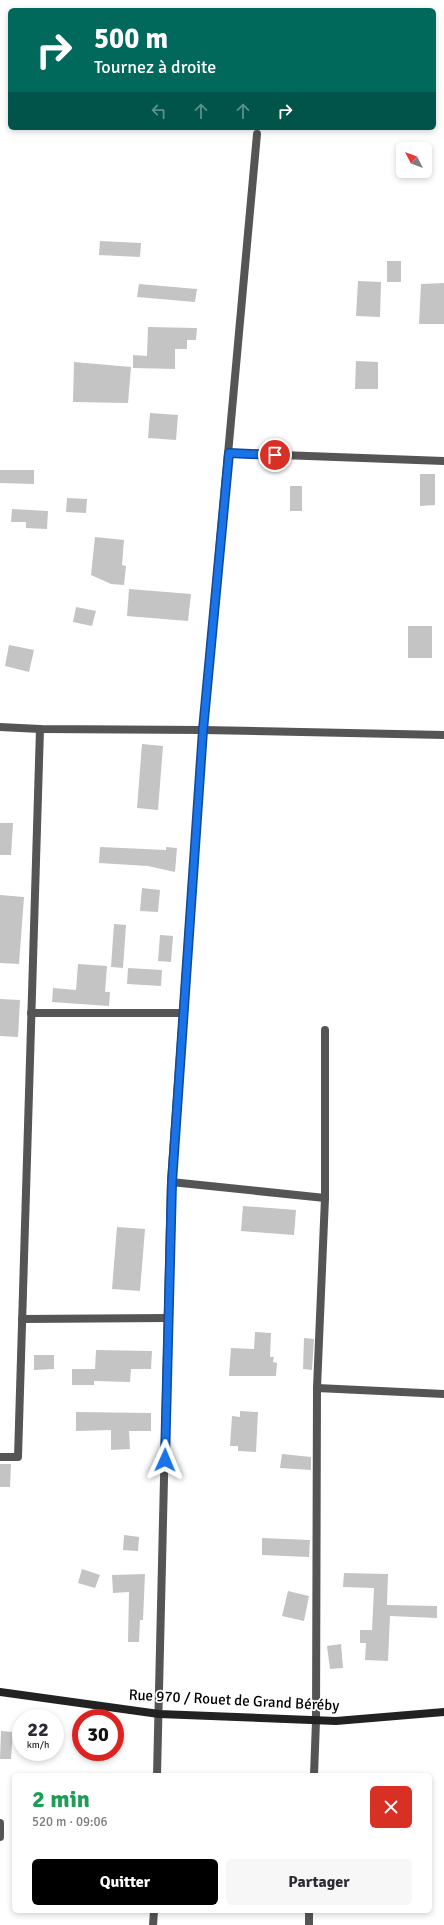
<!DOCTYPE html>
<html lang="fr">
<head>
<meta charset="utf-8">
<style>
	:root { --surface:#fff; --page:#f7f7f7; --text:#2b2b33; --muted:#7c7c81; --accent:#000 }
	body { margin:0; font-family:Signika,sans-serif; background:var(--page); color:var(--text); height:100vh; display:flex; flex-direction:column; font-size:15px; white-space:nowrap }
	* { box-sizing:border-box; margin:0 }
	p { font-size:13px; color:var(--muted) }
	.icon { flex:none; width:22px; height:22px; fill:none; stroke:currentColor; stroke-width:2; stroke-linecap:round; stroke-linejoin:round }
	.map { position:relative; flex:1; overflow:hidden }
	.panel { position:absolute; left:12px; top:1773px; width:420px; height:140px; display:flex; flex-direction:column; background:var(--surface); border-radius:6px; box-shadow:0 2px 6px #0003 }
	.panel>* { flex:none }
	.guide { position:absolute; left:8px; top:8px; width:428px; height:122px; border-radius:6px; box-shadow:0 2px 6px #0003; background:#00695c; color:#fff; overflow:hidden }
	.needle { width:26px; rotate:312deg }
	.buttons { position:absolute; left:396px; top:142px; display:grid; gap:8px }
	.buttons a { display:grid; place-items:center; width:36px; height:36px; border-radius:6px; background:var(--surface); box-shadow:0 2px 6px #0003; font-size:20px }
	.speed { position:absolute; left:12px; top:1709px; display:flex; gap:8px; font-size:20px; font-weight:700; text-align:center }
	.speed>* { display:grid; place-content:center; width:52px; height:52px; border-radius:50%; background:var(--surface); box-shadow:0 2px 6px #0003; line-height:1 }
	.speed small { font-size:10px; font-weight:400 }
	.speed .limit { border:6px solid #d22; background:#fff; color:#111 }
	.pin { position:absolute; display:grid; place-items:center; width:34px; height:34px; color:#fff; margin:-17px; border:2px solid #fff; border-radius:50%; box-shadow:0 1px 4px #0007 }
	.me { position:absolute; width:44px; margin:-22px; rotate:1deg; stroke-linejoin:round; filter:drop-shadow(0 0 3px #0008) }
	.turn { display:flex; align-items:center; gap:14px; height:84px; padding:0 20px; font-size:18px }
	.turn .icon { width:52px; height:52px; stroke-width:2.5 }
	.turn b { display:block; font-size:28px; line-height:34px }
	.lanes { display:flex; align-items:center; height:38px; padding:0 20px; background:#0003; justify-content:center; gap:20px; direction:ltr }
	.lanes .off { opacity:.35 }
	.round { display:grid; place-items:center; flex:none; width:42px; height:42px; border-radius:6px; background:var(--page) }
	.head { display:flex; align-items:center; justify-content:space-between; height:68px; padding:0 20px }
	h1 { font-size:24px; font-weight:700; line-height:30px; color:#1e9e55 }
	.action { display:flex; gap:8px; margin-top:auto; padding:8px 20px }
	.action a { flex:1; height:46px; border-radius:6px; background:var(--accent); color:#fff; font-size:16px; font-weight:700; line-height:46px; text-align:center }
	.action a+a { background:var(--page); color:var(--text) }
	.map>svg:first-child { display:block }
	.building { fill:#c4c4c4 }
	.lines { fill:none; stroke-linecap:round; stroke-linejoin:round }
	.street { stroke:#555; stroke-width:8 }
	.secondary { stroke:#222; stroke-width:8 }
	.route-casing { stroke:#114b97; stroke-width:10 }
	.route { stroke:#1a73e8; stroke-width:7 }
	.labels { text-anchor:middle; stroke-width:3.5; stroke-linejoin:round; paint-order:stroke }
	.street-label { font-size:15px; fill:#000; stroke:#fff }
</style>
</head>
<body>
<div class="map">
<svg width="444" height="1925" viewBox="0 0 444 1925">
	<rect width="100%" height="100%" fill="#fff"/>
	<g class="building">
		<path d="M 100,241 L 141,243 L 140,257 L 99,255 Z"/>
		<rect x="387" y="261" width="14" height="21"/>
		<path d="M 358,281 L 381,282 L 380,317 L 356,316 Z"/>
		<path d="M 444,283 L 444,324 L 419,324 L 421,284 Z"/>
		<path d="M 139,284 L 197,289 L 195,302 L 137,297 Z"/>
		<path d="M 148,327 L 197,328 L 196,340 L 187,340 L 187,349 L 175,349 L 175,369 L 133,368 L 133,355 L 147,356 Z"/>
		<path d="M 356,361 L 378,362 L 378,389 L 355,389 Z"/>
		<path d="M 74,362 L 131,367 L 128,403 L 73,402 Z"/>
		<path d="M 150,413 L 178,415 L 176,440 L 148,438 Z"/>
		<path d="M 0,470 L 34,470 L 34,484 L 0,483 Z"/>
		<path d="M 420,474 L 435,474 L 435,505 L 420,506 Z"/>
		<rect x="290" y="486" width="12" height="25"/>
		<path d="M 67,498 L 87,499 L 86,513 L 66,512 Z"/>
		<path d="M 12,509 L 48,511 L 47,529 L 26,528 L 26,522 L 11,522 Z"/>
		<path d="M 95,537 L 124,540 L 122,565 L 126,566 L 124,585 L 111,584 L 91,575 Z"/>
		<path d="M 129,589 L 191,594 L 188,621 L 127,616 Z"/>
		<path d="M 76,607 L 96,611 L 92,626 L 73,622 Z"/>
		<rect x="408" y="626" width="24" height="32"/>
		<path d="M 9,645 L 34,650 L 29,672 L 5,666 Z"/>
		<path d="M 142,744 L 163,746 L 158,810 L 137,808 Z"/>
		<path d="M 0,823 L 13,823 L 11,855 L 0,855 Z"/>
		<path d="M 100,847 L 166,850 L 166,847 L 177,848 L 175,872 L 148,866 L 99,863 Z"/>
		<path d="M 142,888 L 160,890 L 158,912 L 140,911 Z"/>
		<path d="M 0,895 L 24,897 L 19,964 L 0,963 Z"/>
		<path d="M 114,924 L 126,925 L 123,968 L 111,967 Z"/>
		<path d="M 160,935 L 173,936 L 171,962 L 158,961 Z"/>
		<path d="M 78,964 L 107,966 L 105,992 L 110,992 L 109,1006 L 52,1002 L 53,988 L 76,990 Z"/>
		<path d="M 128,968 L 162,970 L 161,986 L 127,984 Z"/>
		<path d="M 0,999 L 20,1000 L 18,1037 L 0,1036 Z"/>
		<path d="M 243,1206 L 296,1210 L 294,1235 L 241,1231 Z"/>
		<path d="M 117,1227 L 145,1229 L 140,1291 L 112,1289 Z"/>
		<path d="M 255,1332 L 271,1333 L 270,1357 L 274,1357 L 273,1362 L 277,1363 L 276,1376 L 229,1376 L 231,1348 L 254,1349 Z"/>
		<path d="M 304,1338 L 314,1339 L 312,1370 L 303,1369 Z"/>
		<path d="M 96,1350 L 152,1351 L 151,1369 L 131,1369 L 130,1382 L 94,1381 L 94,1385 L 72,1385 L 72,1369 L 95,1369 Z"/>
		<path d="M 34,1355 L 54,1355 L 54,1369 L 34,1370 Z"/>
		<path d="M 240,1411 L 258,1412 L 256,1452 L 238,1451 L 238,1446 L 230,1446 L 232,1416 L 240,1417 Z"/>
		<path d="M 76,1412 L 151,1413 L 151,1431 L 129,1431 L 130,1449 L 111,1450 L 111,1430 L 76,1431 Z"/>
		<path d="M 282,1454 L 311,1457 L 311,1470 L 280,1468 Z"/>
		<path d="M 0,1464 L 11,1464 L 10,1487 L 0,1487 Z"/>
		<path d="M 124,1535 L 139,1537 L 138,1551 L 123,1550 Z"/>
		<path d="M 262,1538 L 310,1540 L 309,1557 L 262,1555 Z"/>
		<path d="M 82,1569 L 100,1575 L 95,1588 L 78,1583 Z"/>
		<path d="M 344,1573 L 388,1574 L 387,1605 L 437,1606 L 437,1618 L 390,1616 L 388,1661 L 365,1660 L 366,1643 L 360,1643 L 360,1630 L 372,1630 L 374,1588 L 343,1587 Z"/>
		<path d="M 145,1574 L 143,1620 L 140,1620 L 139,1642 L 128,1642 L 129,1592 L 113,1593 L 112,1575 Z"/>
		<path d="M 288,1591 L 309,1596 L 304,1621 L 282,1616 Z"/>
		<path d="M 341,1644 L 343,1668 L 330,1669 L 327,1646 Z"/>
		<path d="M 1,1731 L 13,1732 L 11,1759 L 0,1759 Z"/>
	</g>
	<g class="lines">
		<g class="street">
			<path d="M 229,453 L 444,461"/>
			<path d="M 0,727 L 40,729 L 203,730 L 444,735"/>
			<path d="M 31,1013 L 182,1013"/>
			<path d="M 171,1182 L 325,1198"/>
			<path d="M 22,1319 L 168,1318"/>
			<path d="M 317,1388 L 444,1394"/>
			<path d="M 0,1457 L 18,1457 L 40,729"/>
			<path d="M 157,1775 L 171,1182 L 203,730 L 257,134"/>
			<path d="M 314,1775 L 316,1721 L 317,1388 L 325,1198 L 325,1030"/>
			<path d="M 0,1837 L 0,1823"/>
			<path d="M 153,1925 L 154,1911"/>
			<path d="M 309,1925 L 309,1911"/>
		</g>
		<path class="secondary" d="M 0,1692 L 159,1714 L 336,1721 L 444,1712"/>
	</g>
	<g class="lines">
		<g class="route-casing">
			<path id="route" d="M 165,1460 L 172,1182 L 203,730 L 229,453 L 275,455"/>
		</g>
		<use href="#route" class="route"/>
	</g>
	<g class="labels">
		<g class="street-label">
			<text transform="translate(234 1700) rotate(3)" y="5">Rue 970 / Rouet de Grand Béréby</text>
		</g>
	</g>
</svg>
<div class="buttons">
<a><svg class="needle" viewBox="-14 -14 28 28"><path d="M0-13l5 13h-10z" fill="#e53935"/><path d="M0 13l5-13h-10z" fill="#7c7c81"/></svg></a>
</div>
<div class="speed"><div>22<small>km/h</small></div><div class="limit">30</div></div>
<div class="pin" style="left:275px;top:455px;background:#d93025"><svg class="icon" aria-label="arrive" viewBox="0 0 24 24"><path d="M6 21V4h12l-3 4 3 4H6"/></svg></div>
<svg class="me" style="left:165px;top:1460px" viewBox="-20 -20 40 40"><path d="M0-17L14 15 0 8-14 15z" fill="#1a73e8" stroke="#fff" stroke-width="4"/></svg>
<div class="guide">
<div class="turn"><svg class="icon" aria-label="right" viewBox="0 0 24 24"><path d="M7 20v-9h11M14 6l5 5-5 5"/></svg><div><b>500 m</b>Tournez à droite</div></div>
<div class="lanes"><svg class="icon off" aria-label="left" viewBox="0 0 24 24"><path d="M17 20v-9H6M10 6l-5 5 5 5"/></svg><svg class="icon off" aria-label="ahead" viewBox="0 0 24 24"><path d="M12 20V5M6 11l6-6 6 6"/></svg><svg class="icon off" aria-label="ahead" viewBox="0 0 24 24"><path d="M12 20V5M6 11l6-6 6 6"/></svg><svg class="icon" aria-label="right" viewBox="0 0 24 24"><path d="M7 20v-9h11M14 6l5 5-5 5"/></svg></div>
</div>
<section class="panel">
<div class="head"><div><h1>2 min</h1><p>520 m · 09:06</p></div><a class="round" style="background:#d93025;color:#fff"><svg class="icon" aria-label="close" viewBox="0 0 24 24"><path d="M6 6l12 12M18 6L6 18"/></svg></a></div>
<div class="action"><a>Quitter</a><a>Partager</a></div>
</section>
</div>
</body>
</html>
